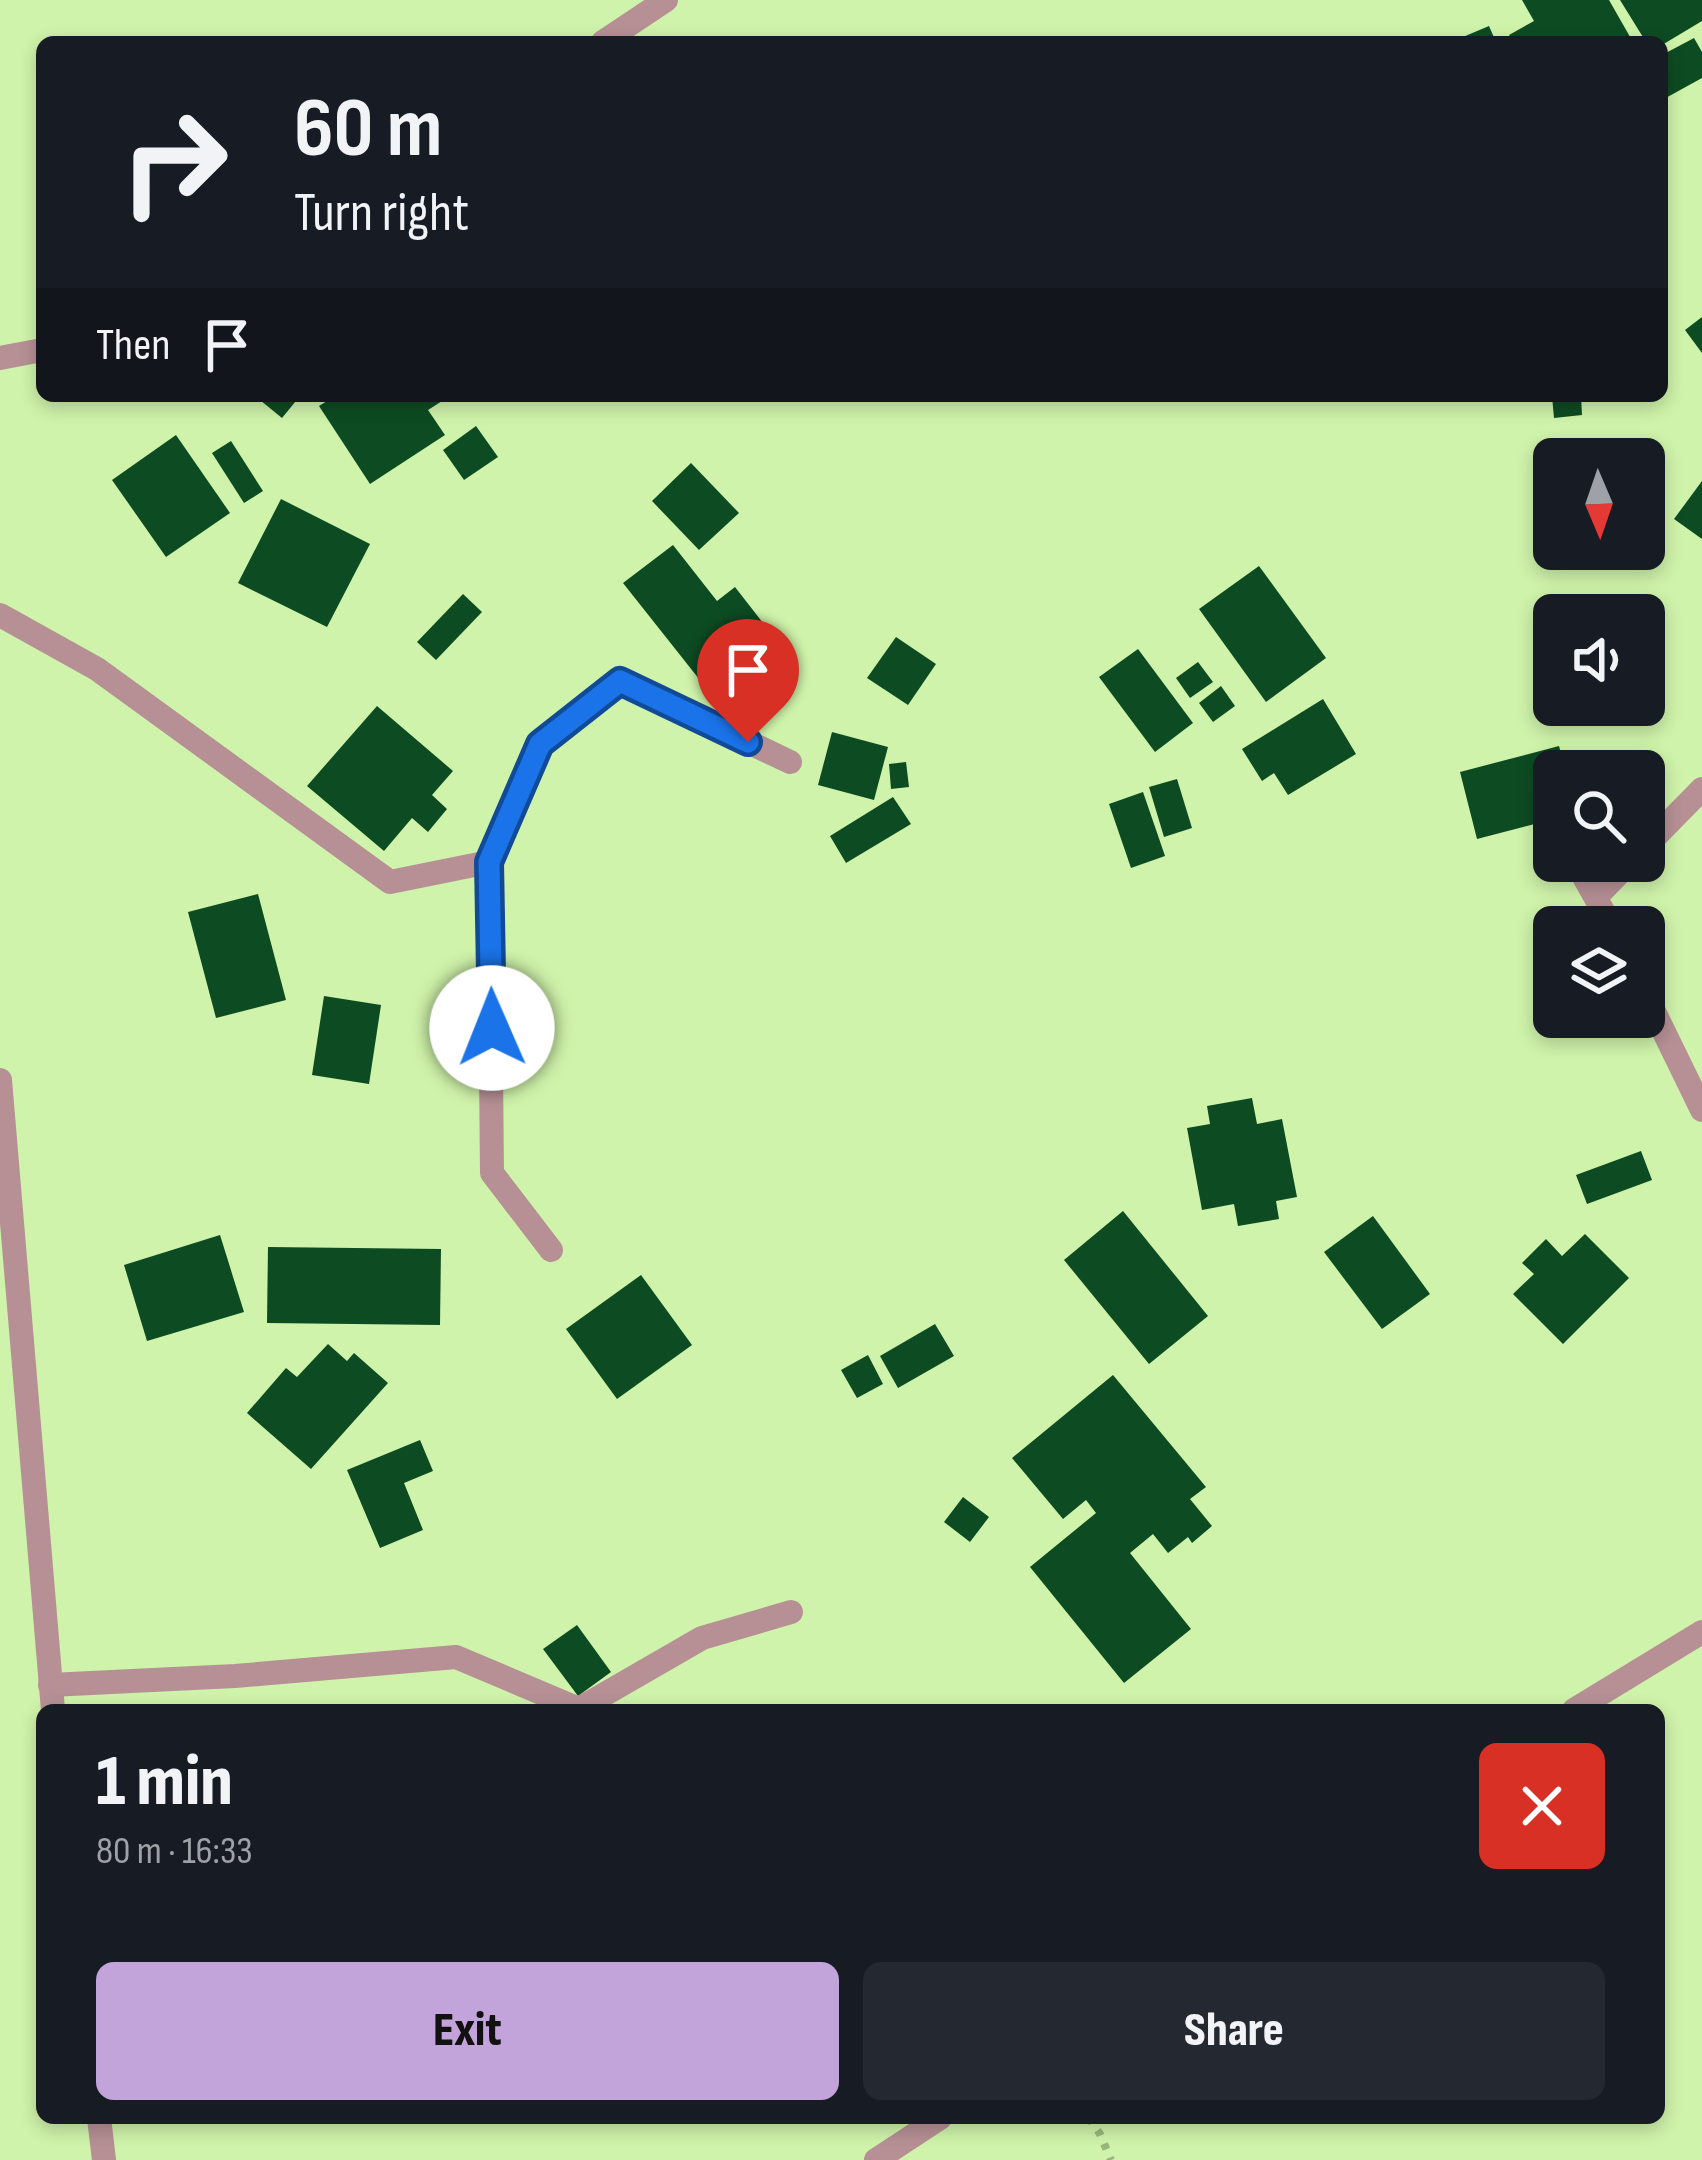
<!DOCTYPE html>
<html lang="en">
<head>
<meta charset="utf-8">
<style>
	:root { --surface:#171b24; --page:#242831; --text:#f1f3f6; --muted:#9ea1a6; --accent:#c3a4da }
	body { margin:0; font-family:"Sofia Sans Condensed",sans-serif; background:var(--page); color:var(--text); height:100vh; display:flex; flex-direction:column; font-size:45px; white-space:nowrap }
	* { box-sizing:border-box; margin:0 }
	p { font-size:39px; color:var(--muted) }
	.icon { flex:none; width:66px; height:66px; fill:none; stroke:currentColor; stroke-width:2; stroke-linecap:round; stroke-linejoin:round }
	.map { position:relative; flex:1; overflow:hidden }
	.sheet { position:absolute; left:36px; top:1704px; width:1629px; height:420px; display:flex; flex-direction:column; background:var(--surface); border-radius:18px; box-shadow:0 6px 18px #0003 }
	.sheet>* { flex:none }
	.banner { position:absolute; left:36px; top:36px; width:1632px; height:366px; border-radius:18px; box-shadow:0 6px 18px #0003; background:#171b24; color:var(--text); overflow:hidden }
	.needle { width:78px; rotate:178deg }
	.buttons { position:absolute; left:1533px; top:438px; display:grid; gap:24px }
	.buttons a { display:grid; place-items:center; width:132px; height:132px; border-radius:18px; background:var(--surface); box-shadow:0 6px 18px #0003; font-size:60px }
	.pin { position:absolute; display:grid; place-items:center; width:102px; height:102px; color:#fff; margin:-123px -51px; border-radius:50% 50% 50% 0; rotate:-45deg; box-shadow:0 0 12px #0007 }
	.pin .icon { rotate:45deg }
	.me { position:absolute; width:132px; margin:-66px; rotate:359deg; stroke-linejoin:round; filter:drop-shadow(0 0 9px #0008) }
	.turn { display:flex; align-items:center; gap:42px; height:252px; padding:0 60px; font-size:54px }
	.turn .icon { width:156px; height:156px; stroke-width:2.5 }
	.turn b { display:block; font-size:84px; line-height:102px }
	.then { display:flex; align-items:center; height:114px; padding:0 60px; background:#0003; gap:24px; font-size:45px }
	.round { display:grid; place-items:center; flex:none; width:126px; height:126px; border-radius:18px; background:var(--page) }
	.headline { display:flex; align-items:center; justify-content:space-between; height:204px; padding:0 60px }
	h1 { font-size:72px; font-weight:800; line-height:90px }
	.action { display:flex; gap:24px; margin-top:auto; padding:24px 60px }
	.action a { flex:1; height:138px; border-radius:18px; background:var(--accent); color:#111; font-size:48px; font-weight:800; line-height:138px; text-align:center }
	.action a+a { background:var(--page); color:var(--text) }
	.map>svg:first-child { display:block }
	.building { fill:#0d4b22 }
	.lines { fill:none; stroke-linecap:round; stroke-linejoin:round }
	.path { stroke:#9ab67c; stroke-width:8; stroke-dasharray:6 9; stroke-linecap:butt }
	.minor { stroke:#b69095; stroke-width:24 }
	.route-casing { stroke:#114b97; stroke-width:30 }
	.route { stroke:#1a73e8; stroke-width:21 }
</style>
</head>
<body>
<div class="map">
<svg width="1702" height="2160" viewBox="0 0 1702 2160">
	<rect width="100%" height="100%" fill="#cff3aa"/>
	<g class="building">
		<path d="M 1522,0 L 1609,0 L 1633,42 L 1513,42 L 1509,35 L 1534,21 Z"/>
		<path d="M 1620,0 L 1702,0 L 1702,21 L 1662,45 L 1662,42 L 1646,42 Z"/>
		<path d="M 1489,26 L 1496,42 L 1451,42 Z"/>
		<path d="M 1694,38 L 1702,52 L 1702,78 L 1662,100 L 1662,55 Z"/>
		<path d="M 1702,317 L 1702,353 L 1685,330 Z"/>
		<path d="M 255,396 L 300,396 L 282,418 Z"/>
		<path d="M 335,396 L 450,396 L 428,410 L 445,435 L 370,484 L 319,406 Z"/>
		<path d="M 1552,396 L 1581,396 L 1582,415 L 1554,418 Z"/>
		<path d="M 476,426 L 498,457 L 464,480 L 443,450 Z"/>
		<path d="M 176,435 L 230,513 L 166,557 L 112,480 Z"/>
		<path d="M 231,441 L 263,491 L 244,503 L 212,453 Z"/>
		<path d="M 691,463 L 739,513 L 699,550 L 652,501 Z"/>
		<path d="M 1702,481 L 1702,539 L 1674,519 Z"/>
		<path d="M 281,499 L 370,544 L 327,627 L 238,583 Z"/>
		<path d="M 673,545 L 717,601 L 735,587 L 770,632 L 703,684 L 623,583 Z"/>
		<path d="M 1259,566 L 1326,658 L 1266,702 L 1199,609 Z"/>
		<path d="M 463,594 L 482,612 L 436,660 L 417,642 Z"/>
		<path d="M 896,637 L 936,664 L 908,705 L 867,678 Z"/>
		<path d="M 1138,649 L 1193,723 L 1155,752 L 1099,677 Z"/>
		<path d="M 1198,662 L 1213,682 L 1190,698 L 1176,678 Z"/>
		<path d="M 1221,686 L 1235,706 L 1213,722 L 1199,703 Z"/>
		<path d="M 1323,699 L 1356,754 L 1288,795 L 1274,773 L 1262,781 L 1242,749 Z"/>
		<path d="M 377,706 L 453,771 L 432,795 L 447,809 L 428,832 L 412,818 L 384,851 L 307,786 Z"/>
		<path d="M 832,732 L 888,747 L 874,800 L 818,785 Z"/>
		<path d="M 1559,746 L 1566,771 L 1554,771 L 1554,819 L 1477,839 L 1460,772 Z"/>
		<path d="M 906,762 L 909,787 L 891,789 L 889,764 Z"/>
		<path d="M 1177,779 L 1192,828 L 1164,837 L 1149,787 Z"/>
		<path d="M 1143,792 L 1165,856 L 1131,868 L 1109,804 Z"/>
		<path d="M 893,797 L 911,824 L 846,863 L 830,836 Z"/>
		<path d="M 258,894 L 286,1000 L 216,1018 L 188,912 Z"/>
		<path d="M 324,996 L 381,1005 L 369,1084 L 312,1075 Z"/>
		<path d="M 1252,1098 L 1257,1124 L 1282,1119 L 1297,1197 L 1276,1201 L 1279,1219 L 1238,1226 L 1234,1204 L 1202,1210 L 1187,1128 L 1210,1124 L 1207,1106 Z"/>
		<path d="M 1641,1151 L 1652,1180 L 1587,1204 L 1576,1175 Z"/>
		<path d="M 1123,1211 L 1208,1316 L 1149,1364 L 1064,1260 Z"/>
		<path d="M 1373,1216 L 1430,1294 L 1382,1329 L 1324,1252 Z"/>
		<path d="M 1585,1234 L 1629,1278 L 1563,1344 L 1513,1294 L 1534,1274 L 1522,1263 L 1546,1239 L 1562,1256 Z"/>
		<path d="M 220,1235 L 244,1312 L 147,1341 L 124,1265 Z"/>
		<path d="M 268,1247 L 441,1249 L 440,1325 L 267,1323 Z"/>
		<path d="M 641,1275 L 692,1345 L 617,1399 L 566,1329 Z"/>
		<path d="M 935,1324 L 954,1356 L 898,1388 L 880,1356 Z"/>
		<path d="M 328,1344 L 347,1361 L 354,1353 L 388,1383 L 311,1469 L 247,1413 L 286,1368 L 297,1377 Z"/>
		<path d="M 868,1355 L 883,1384 L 857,1398 L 841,1370 Z"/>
		<path d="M 1113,1375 L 1206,1487 L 1190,1499 L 1212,1526 L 1192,1543 L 1188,1537 L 1168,1553 L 1153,1534 L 1130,1553 L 1191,1629 L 1124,1683 L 1030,1567 L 1096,1513 L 1086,1500 L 1063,1519 L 1012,1458 Z"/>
		<path d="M 420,1440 L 433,1471 L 404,1483 L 423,1530 L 380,1548 L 347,1470 Z"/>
		<path d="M 963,1497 L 989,1517 L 970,1542 L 944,1522 Z"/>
		<path d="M 577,1625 L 611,1672 L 578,1696 L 543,1649 Z"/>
	</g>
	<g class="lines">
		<path class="path" d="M 1089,2118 L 1100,2134 L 1111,2160"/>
		<g class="minor">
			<path d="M 603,42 L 666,0"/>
			<path d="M 0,358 L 42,350"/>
			<path d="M 0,615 L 97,669 L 390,882 L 489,862 L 492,1173 L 551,1250"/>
			<path d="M 1644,848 L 1702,789"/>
			<path d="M 1575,861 L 1612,927"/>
			<path d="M 489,862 L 540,744 L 620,681 L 790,762"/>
			<path d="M 1597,896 L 1631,861"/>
			<path d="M 1644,991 L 1702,1110"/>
			<path d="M 0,1080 L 53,1710"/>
			<path d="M 50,1685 L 235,1676 L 456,1657 L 579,1709 L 702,1638 L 791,1612"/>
			<path d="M 1574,1710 L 1702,1632"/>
			<path d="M 99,2118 L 104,2160"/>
			<path d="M 876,2160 L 940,2118"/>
		</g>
	</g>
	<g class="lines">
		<g class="route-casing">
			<path id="route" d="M 492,1028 L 489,862 L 540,744 L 620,681 L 748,742"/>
		</g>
		<use href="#route" class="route"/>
	</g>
</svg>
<div class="buttons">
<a><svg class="needle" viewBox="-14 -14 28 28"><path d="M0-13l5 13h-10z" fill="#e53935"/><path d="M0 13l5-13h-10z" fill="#9ea1a6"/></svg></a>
<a><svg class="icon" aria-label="sound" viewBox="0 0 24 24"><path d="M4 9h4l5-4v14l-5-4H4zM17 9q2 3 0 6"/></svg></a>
<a><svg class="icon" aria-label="search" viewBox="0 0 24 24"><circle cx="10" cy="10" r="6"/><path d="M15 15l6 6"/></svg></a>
<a><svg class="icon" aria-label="layers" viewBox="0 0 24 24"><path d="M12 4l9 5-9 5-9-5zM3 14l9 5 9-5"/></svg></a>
</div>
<div class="pin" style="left:748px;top:742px;background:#d93025"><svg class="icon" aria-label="arrive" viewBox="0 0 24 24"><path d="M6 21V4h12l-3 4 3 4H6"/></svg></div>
<svg class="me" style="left:492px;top:1028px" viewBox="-20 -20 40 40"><circle r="19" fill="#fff"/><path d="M0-13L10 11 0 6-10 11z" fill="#1a73e8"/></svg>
<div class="banner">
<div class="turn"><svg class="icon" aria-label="right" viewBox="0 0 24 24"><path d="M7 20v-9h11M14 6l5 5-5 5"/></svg><div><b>60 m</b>Turn right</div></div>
<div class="then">Then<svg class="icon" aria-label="arrive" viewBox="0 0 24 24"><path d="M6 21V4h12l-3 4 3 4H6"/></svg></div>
</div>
<section class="sheet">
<div class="headline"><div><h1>1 min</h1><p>80 m · 16:33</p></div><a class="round" style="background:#d93025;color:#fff"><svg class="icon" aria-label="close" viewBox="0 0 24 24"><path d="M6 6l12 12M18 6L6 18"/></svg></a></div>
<div class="action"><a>Exit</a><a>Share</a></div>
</section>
</div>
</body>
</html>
